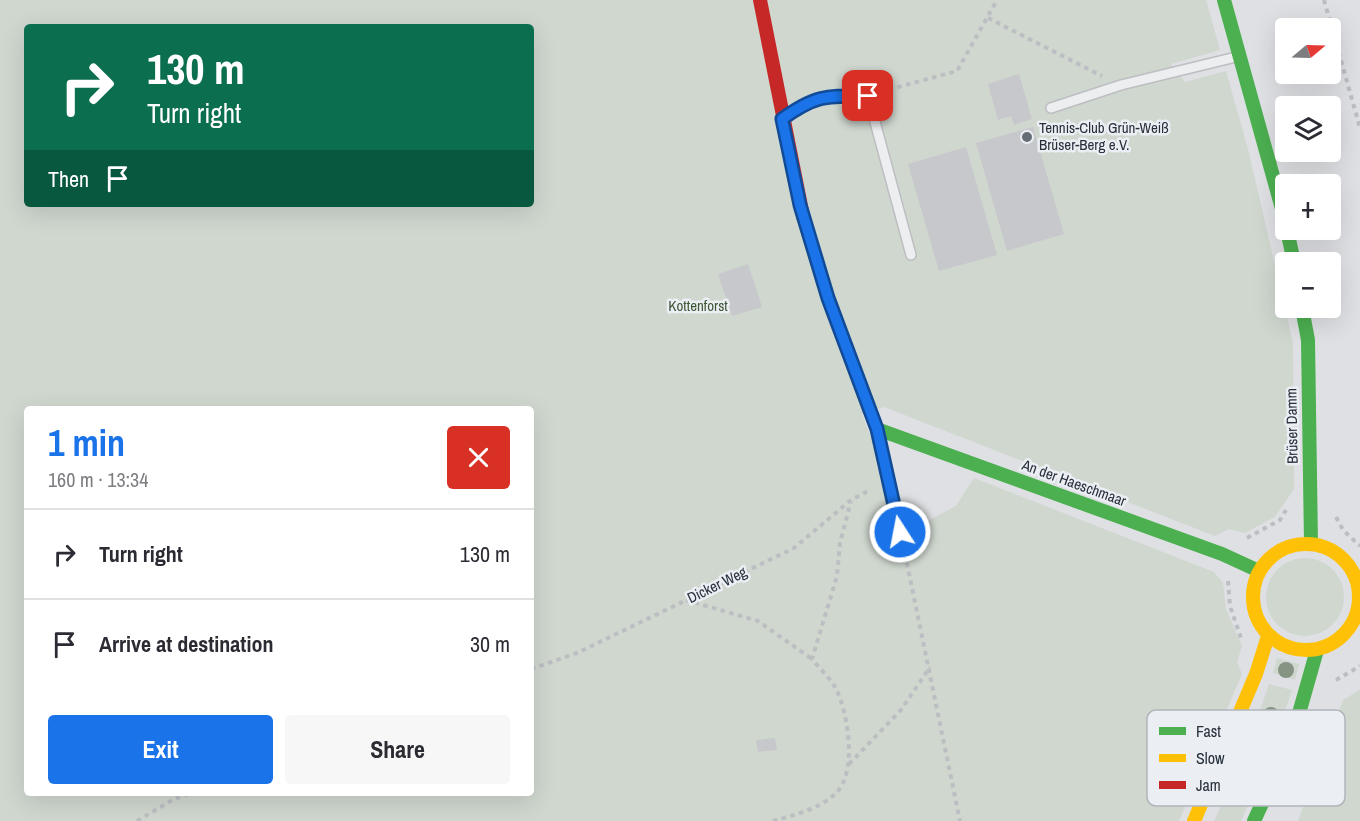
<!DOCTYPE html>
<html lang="en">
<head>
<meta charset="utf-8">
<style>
	:root { --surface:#fff; --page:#f7f7f7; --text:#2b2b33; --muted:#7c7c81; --line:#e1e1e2; --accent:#1a73e8 }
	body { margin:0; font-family:"Archivo Narrow",sans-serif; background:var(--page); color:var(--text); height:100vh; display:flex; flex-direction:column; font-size:22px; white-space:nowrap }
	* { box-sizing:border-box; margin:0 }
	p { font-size:20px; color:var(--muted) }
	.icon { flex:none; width:33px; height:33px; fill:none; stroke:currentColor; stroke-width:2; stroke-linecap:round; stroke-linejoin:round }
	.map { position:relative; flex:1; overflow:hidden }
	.side { position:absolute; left:24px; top:406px; width:510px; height:390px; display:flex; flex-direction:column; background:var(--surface); border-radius:6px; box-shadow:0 6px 24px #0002 }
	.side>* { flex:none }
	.guide { position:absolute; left:24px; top:24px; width:510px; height:183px; border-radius:6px; box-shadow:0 6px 24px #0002; background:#0b6e4f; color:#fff; overflow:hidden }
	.needle { width:39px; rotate:71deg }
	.fabs { position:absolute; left:1275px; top:18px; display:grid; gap:12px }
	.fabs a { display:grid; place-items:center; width:66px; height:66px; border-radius:6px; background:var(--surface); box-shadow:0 6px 24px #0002; font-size:30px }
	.pin { position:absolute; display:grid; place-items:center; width:51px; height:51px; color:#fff; margin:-26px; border-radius:12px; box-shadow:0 3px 9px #0006 }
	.me { position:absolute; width:66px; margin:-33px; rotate:349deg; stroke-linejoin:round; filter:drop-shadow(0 0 4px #0008) }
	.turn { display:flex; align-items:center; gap:21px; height:126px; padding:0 24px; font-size:27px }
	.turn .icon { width:78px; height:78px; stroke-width:2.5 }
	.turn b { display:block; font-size:42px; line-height:51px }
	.then { display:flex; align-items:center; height:57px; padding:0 24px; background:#0003; gap:12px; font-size:22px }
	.round { display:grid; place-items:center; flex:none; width:63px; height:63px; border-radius:6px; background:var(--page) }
	.head { display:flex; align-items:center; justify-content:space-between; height:102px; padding:0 24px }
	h1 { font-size:36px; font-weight:700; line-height:45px; color:var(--accent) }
	.action { display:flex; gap:12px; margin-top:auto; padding:12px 24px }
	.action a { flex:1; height:69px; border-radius:6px; background:var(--accent); color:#fff; font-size:24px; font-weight:700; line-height:69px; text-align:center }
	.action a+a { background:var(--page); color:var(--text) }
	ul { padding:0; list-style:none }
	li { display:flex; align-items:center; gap:18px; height:90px; padding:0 24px; border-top:2px solid var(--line) }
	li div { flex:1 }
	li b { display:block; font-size:22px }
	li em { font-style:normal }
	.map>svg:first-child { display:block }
	.green { fill:#cfd7cf; fill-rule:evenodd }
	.building { fill:#c7c8cb }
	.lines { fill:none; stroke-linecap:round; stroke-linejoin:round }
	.lane-casing { stroke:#bcbec1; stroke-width:12 }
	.path { stroke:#bcbfc2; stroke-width:4; stroke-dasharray:4.5 4.5; stroke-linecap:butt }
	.lane { stroke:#edeef0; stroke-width:9 }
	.fast { stroke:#4caf50; stroke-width:14 }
	.slow { stroke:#ffc107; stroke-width:14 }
	.jam { stroke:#c62828; stroke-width:14 }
	.tree { fill:#859483 }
	.route-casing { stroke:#114b97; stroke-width:15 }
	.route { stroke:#1a73e8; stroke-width:10 }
	.poi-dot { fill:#676d75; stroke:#ebeff3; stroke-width:2 }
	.labels { text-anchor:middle; stroke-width:5; stroke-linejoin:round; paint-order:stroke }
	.poi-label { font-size:15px; fill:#272f3a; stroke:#ebeff3; text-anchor:start }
	.park-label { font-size:15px; fill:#3c5535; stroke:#ebeff3 }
	.street-label { font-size:15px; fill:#272f3a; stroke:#ebeff3 }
	.key { fill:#ebeff3; stroke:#b0b5bc; stroke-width:1.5 }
	.key-label { font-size:16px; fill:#272f3a }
</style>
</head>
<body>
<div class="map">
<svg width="1360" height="821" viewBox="0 0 1360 821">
	<rect width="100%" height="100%" fill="#dee0e3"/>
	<g class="green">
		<path d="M 0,0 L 1206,0 L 1220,50 L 1171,64 L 1185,82 L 1226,71 L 1248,149 L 1293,343 L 1294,489 L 1275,517 L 1245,533 L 1229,529 L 1215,536 L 884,407 L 862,414 L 907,532 L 956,506 L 974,478 L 1214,572 L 1223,583 L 1226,609 L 1242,646 L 1237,662 L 1242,674 L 1179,821 L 0,821 ZM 27,27 L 531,27 L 531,204 L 27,204 ZM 27,410 L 531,410 L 531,794 L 27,794 Z"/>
		<circle cx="1305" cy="597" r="39"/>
		<path d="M 1277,658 L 1299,664 L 1295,680 L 1273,673 Z"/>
		<path d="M 1269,684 L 1292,690 L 1274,744 L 1241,821 L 1214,821 L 1248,747 Z"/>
		<path d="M 1360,690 L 1360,821 L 1298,821 L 1343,700 Z"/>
	</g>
	<g class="building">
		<path d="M 1019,74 L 1032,119 L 1014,125 L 1011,116 L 998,120 L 988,84 Z"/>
		<path d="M 1033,127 L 1064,234 L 1007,251 L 976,143 Z"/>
		<path d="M 966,147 L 997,255 L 939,271 L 908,164 Z"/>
		<path d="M 748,264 L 762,307 L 732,316 L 718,274 Z"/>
		<path d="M 775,738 L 777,750 L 758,752 L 756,740 Z"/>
	</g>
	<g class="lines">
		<g class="lane-casing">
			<g id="lane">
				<path d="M 1051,108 L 1121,85 L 1236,57"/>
				<path d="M 786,116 C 816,94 833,96 868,96 L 911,255"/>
			</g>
		</g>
		<g class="path">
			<path d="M 1324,0 L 1360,128"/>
			<path d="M 988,18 L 1102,76"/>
			<path d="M 880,92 L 957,71 L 997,0"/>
			<path d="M 1336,517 L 1343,530 L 1360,546"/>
			<path d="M 1247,538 L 1280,520 L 1286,510"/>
			<path d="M 905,554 L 960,821"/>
			<path d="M 1228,581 L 1230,606 L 1242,641"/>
			<path d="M 686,600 L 758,621 L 812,659"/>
			<path d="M 531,669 L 577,653 L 794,548 L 851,500 L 868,491"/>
			<path d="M 1336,680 L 1360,666"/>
			<path d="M 849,764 L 901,710 L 930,667"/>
			<path d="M 137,821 L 174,799 L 189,794"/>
			<path d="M 773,821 C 794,815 820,809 836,793 C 858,772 848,711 835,687 C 829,677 819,668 812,659 L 837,576 L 840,543 L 851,501"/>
		</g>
		<use href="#lane" class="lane"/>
		<g class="fast">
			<path d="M 1224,0 L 1286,223"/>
			<path d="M 803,216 L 828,298 L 877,429 L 900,532"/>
			<path d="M 1287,230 L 1294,262"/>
			<path d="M 1302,308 L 1308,340 L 1311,544"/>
			<path d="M 877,429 L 1222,554 L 1259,571"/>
			<path d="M 1254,821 L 1292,738 L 1317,650"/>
		</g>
		<g class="slow">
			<circle cx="1306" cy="597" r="53"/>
			<path d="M 1194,821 L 1256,674 L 1268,636"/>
		</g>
		<path class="jam" d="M 760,0 L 803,216"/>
	</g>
	<g class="tree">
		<circle cx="1286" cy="670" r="8"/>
		<circle cx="1271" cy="715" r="8"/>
		<circle cx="1235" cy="798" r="8"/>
	</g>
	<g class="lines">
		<g class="route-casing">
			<path id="route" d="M 868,96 C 827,96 817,94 782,119 L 800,205 L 828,298 L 877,429 L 900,532"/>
		</g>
		<use href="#route" class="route"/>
	</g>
	<circle class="poi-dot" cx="1027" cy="137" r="6"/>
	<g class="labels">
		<g class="poi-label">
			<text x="1039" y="133">Tennis-Club Grün-Weiß<tspan x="1039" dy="17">Brüser-Berg e.V.</tspan></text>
		</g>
		<g class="park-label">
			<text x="698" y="311">Kottenforst</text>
		</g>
		<g class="street-label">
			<text transform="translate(1292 426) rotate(-91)" y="5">Brüser Damm</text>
			<text transform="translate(1074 483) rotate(20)" y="5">An der Haeschmaar</text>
			<text transform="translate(717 585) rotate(-26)" y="5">Dicker Weg</text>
		</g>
	</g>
	<rect x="1147" y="710" width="198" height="96" rx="9" class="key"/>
	<rect x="1159" y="727" width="27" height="8" fill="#4caf50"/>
	<rect x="1159" y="754" width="27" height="8" fill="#ffc107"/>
	<rect x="1159" y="781" width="27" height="8" fill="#c62828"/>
	<g class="key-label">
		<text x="1196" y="737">Fast</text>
		<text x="1196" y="764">Slow</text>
		<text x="1196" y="791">Jam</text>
	</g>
</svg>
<div class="fabs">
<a><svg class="needle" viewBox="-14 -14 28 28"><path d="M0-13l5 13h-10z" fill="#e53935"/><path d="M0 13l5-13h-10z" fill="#7c7c81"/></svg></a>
<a><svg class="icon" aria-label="layers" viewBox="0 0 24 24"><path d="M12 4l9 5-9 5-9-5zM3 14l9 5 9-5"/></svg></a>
<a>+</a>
<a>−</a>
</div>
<div class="pin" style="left:868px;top:96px;background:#d93025"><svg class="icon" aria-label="arrive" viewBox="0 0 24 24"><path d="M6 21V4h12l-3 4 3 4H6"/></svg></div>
<svg class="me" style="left:900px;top:532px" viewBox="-20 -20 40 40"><circle r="17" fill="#1a73e8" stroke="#fff" stroke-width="3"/><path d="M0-11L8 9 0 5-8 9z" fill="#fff"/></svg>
<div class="guide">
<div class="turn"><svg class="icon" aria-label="right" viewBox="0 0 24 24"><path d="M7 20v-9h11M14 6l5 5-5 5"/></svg><div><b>130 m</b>Turn right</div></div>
<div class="then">Then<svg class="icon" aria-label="arrive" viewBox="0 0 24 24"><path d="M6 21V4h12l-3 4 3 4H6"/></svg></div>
</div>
<section class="side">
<div class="head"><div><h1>1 min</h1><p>160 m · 13:34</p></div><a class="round" style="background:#d93025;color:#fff"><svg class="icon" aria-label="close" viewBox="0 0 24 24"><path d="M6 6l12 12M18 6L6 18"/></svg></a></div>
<ul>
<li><svg class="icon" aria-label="right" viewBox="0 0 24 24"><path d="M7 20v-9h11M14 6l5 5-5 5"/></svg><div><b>Turn right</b></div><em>130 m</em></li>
<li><svg class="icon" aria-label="arrive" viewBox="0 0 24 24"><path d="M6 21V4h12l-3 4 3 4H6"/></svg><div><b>Arrive at destination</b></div><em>30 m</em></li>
</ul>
<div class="action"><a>Exit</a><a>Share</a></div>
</section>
</div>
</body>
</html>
